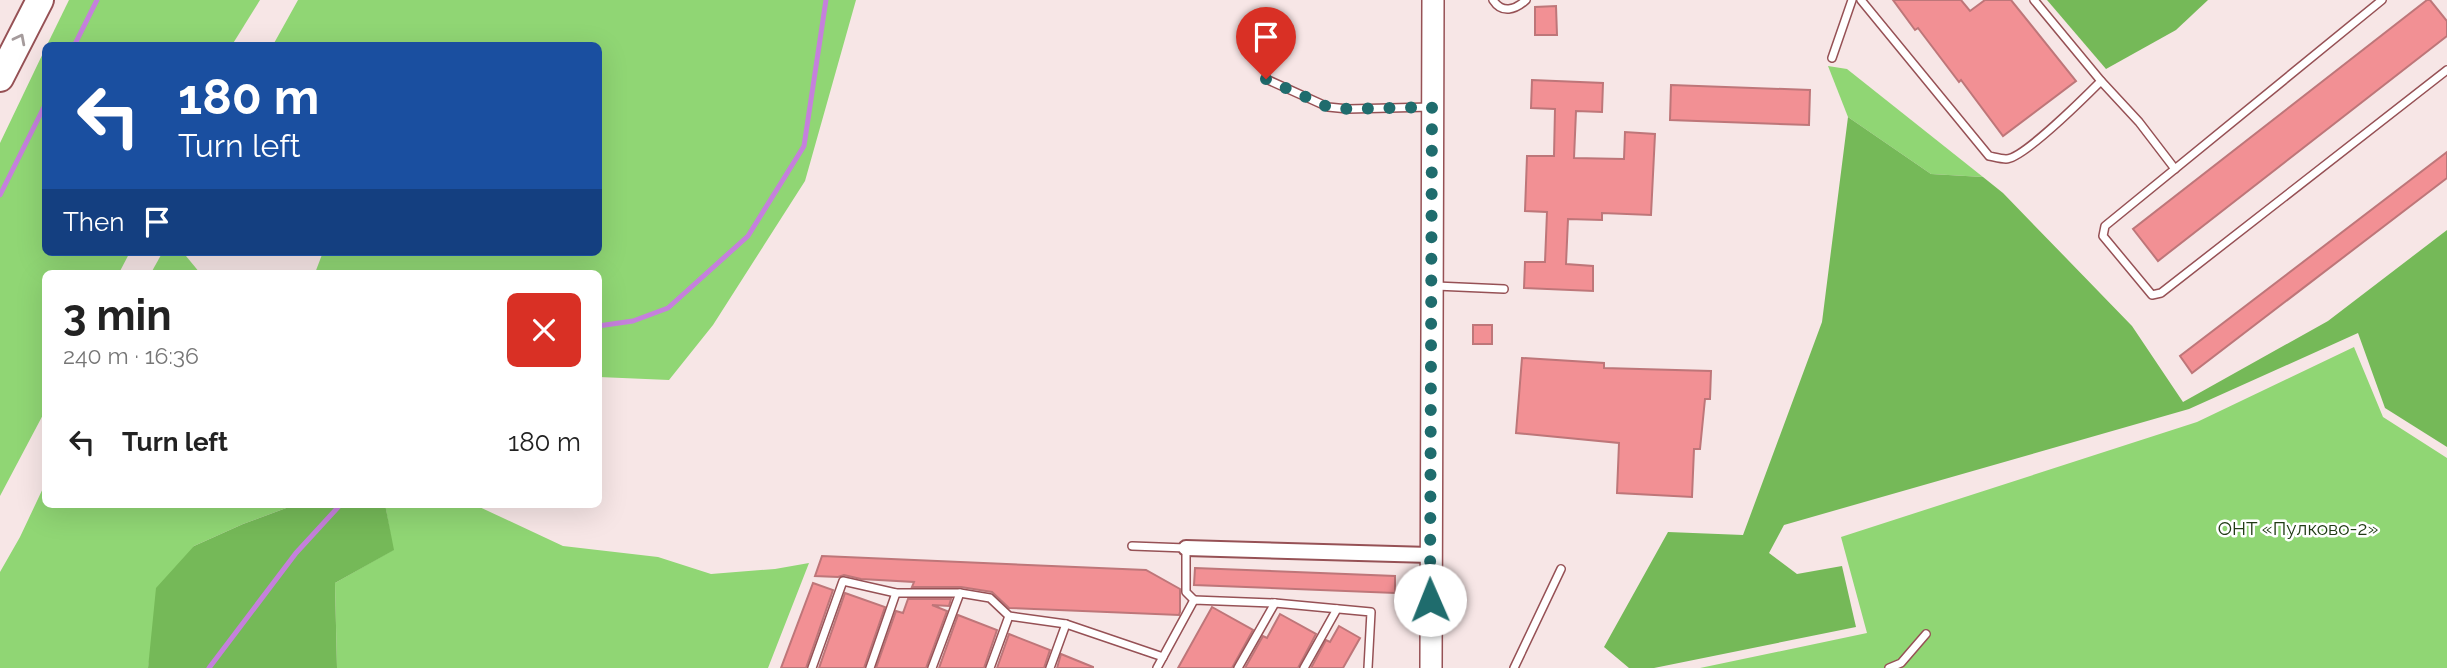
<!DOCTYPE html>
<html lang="en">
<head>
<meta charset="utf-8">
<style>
	:root { --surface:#fff; --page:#f2f2f2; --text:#222; --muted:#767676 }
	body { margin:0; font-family:Raleway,sans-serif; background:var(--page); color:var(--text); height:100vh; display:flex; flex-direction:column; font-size:26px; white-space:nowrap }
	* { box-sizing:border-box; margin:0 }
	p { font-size:23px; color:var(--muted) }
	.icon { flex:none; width:38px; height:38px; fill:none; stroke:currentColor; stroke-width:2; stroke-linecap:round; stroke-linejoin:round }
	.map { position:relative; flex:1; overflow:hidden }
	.panel { position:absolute; left:42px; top:270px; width:560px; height:238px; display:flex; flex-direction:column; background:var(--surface); border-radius:10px; box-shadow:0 7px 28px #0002 }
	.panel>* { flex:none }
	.hud { position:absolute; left:42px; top:42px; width:560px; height:214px; border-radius:10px; box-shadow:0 7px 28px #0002; background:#1a4fa0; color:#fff; overflow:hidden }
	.pin { position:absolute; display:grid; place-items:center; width:60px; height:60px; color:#fff; margin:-72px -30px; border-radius:50% 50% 50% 0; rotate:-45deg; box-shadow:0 0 7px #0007 }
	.pin .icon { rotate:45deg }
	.me { position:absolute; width:77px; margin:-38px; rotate:359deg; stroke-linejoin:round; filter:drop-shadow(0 0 5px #0008) }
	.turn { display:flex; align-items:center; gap:24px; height:147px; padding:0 21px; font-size:32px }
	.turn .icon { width:91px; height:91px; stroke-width:2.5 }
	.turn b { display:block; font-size:49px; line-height:60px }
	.then { display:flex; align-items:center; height:66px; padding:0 21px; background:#0003; gap:14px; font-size:26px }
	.round { display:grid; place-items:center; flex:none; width:74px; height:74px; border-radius:10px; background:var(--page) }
	.overview { display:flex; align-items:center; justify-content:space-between; height:119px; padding:0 21px }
	h1 { font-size:42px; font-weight:700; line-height:52px }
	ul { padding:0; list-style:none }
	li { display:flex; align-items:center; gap:21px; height:105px; padding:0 21px }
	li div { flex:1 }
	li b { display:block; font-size:26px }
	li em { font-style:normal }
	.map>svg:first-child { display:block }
	.green { fill:#90d674 }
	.forest { fill:#75b958 }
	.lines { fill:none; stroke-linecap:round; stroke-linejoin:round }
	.stream { stroke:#c580dc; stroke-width:5 }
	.building { fill:#f29094; stroke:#be7679; stroke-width:2 }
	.lane-casing { stroke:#965155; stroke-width:10 }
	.street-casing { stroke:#965155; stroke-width:18 }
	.secondary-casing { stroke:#965155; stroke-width:24 }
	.highway-casing { stroke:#965155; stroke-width:30 }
	.lane { stroke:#fff; stroke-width:7 }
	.street { stroke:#fff; stroke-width:14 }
	.secondary { stroke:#fff; stroke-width:21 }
	.highway { stroke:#fff; stroke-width:26 }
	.oneway { stroke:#a59b9c }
	.route { stroke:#1f6c6d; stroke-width:12; stroke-dasharray:0 21.6 }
	.labels { text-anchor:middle; stroke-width:5; stroke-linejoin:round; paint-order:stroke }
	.park-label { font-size:19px; fill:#213c15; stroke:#fff }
</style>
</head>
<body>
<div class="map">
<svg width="2447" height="668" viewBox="0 0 2447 668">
	<rect width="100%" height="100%" fill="#f7e6e6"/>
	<g class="green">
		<path d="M 69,0 L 260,0 L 232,45 L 47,45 Z"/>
		<path d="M 298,0 L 856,0 L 805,181 L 713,325 L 669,380 L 599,377 L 598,273 L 315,273 L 323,252 L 598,252 L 598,46 L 273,45 Z"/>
		<path d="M 45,49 L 46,252 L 130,252 L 119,273 L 46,273 L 45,411 L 0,496 L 0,143 Z"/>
		<path d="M 1828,66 L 1847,69 L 1983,177 L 1931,174 L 1848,117 Z"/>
		<path d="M 161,255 L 186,256 L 200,273 L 151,273 Z"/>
		<path d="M 2354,347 L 2383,417 L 2447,458 L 2447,668 L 1700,668 L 1867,633 L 1841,537 L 2197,422 Z"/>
		<path d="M 45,484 L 46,504 L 297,504 L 243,524 L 194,546 L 152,643 L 148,668 L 0,668 L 0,572 L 20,537 Z"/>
		<path d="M 385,504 L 473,504 L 563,546 L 658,557 L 711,574 L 775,569 L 809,563 L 768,668 L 337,668 L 335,583 L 393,550 Z"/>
	</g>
	<g class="forest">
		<path d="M 2047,0 L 2208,0 L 2176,30 L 2106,69 Z"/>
		<path d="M 1848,117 L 1931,174 L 1983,177 L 2003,193 L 2132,326 L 2183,402 L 2328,321 L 2447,230 L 2447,447 L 2385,408 L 2358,333 L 2189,409 L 1784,525 L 1769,553 L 1797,574 L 1842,566 L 1856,627 L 1654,668 L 1629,668 L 1604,647 L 1668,532 L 1743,535 L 1822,322 Z"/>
		<path d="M 297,504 L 385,504 L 394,550 L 335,583 L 337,668 L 148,668 L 156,588 L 194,546 L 243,524 Z"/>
	</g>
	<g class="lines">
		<g class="stream">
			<path d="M 74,46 L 97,0"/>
			<path d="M 0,195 L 46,103"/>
			<path d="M 598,326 L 633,321 L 668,308 L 748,236 L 804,146 L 826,0"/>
			<path d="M 209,668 L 296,553 L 341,504"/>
		</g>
	</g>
	<g class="building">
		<path d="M 1893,0 L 1961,0 L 1970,11 L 1985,0 L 2011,0 L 2076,81 L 2003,136 L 1961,80 L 1959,82 L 1918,28 L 1915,30 Z"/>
		<path d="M 2427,0 L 2430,0 L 2447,21 L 2447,36 L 2158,261 L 2133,229 Z"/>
		<path d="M 1556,6 L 1557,35 L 1535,35 L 1535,7 Z"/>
		<path d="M 1532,80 L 1603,83 L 1602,112 L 1576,111 L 1574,158 L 1624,159 L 1625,132 L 1655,134 L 1651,215 L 1602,213 L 1602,220 L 1568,219 L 1566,264 L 1593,266 L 1593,291 L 1524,288 L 1525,262 L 1545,262 L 1547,212 L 1525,211 L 1527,156 L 1554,156 L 1555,109 L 1531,108 Z"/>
		<path d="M 1671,85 L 1810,90 L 1809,125 L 1670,120 Z"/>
		<path d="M 2447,152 L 2447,178 L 2192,373 L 2180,356 Z"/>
		<rect x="1473" y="325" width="19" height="19"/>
		<path d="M 1522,358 L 1604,363 L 1604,368 L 1711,371 L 1710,399 L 1705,399 L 1700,449 L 1694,449 L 1692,497 L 1617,493 L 1619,443 L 1516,433 Z"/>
		<path d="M 822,556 L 1146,570 L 1180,589 L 1180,612 L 1179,615 L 1009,608 L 992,592 L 961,587 L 912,587 L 914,582 L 861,579 L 844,575 L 838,577 L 815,576 Z"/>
		<path d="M 1195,568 L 1395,576 L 1395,593 L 1194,585 Z"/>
		<path d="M 813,583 L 833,590 L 806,668 L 781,668 Z"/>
		<path d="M 845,593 L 885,607 L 864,668 L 819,668 Z"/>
		<path d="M 908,599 L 951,599 L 949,606 L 932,605 L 947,611 L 926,668 L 876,668 L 896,611 L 903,613 Z"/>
		<path d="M 1212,607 L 1253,630 L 1232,668 L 1178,668 Z"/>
		<path d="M 1280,614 L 1316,634 L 1298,668 L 1245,668 L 1263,636 L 1267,638 Z"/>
		<path d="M 958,615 L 997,630 L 984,668 L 939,668 Z"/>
		<path d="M 1339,626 L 1360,638 L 1343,668 L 1311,668 L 1326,640 L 1330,642 Z"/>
		<path d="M 1009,634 L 1050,650 L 1044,668 L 997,668 Z"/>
		<path d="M 1061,654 L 1093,667 L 1093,668 L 1057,668 Z"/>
	</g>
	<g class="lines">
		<g class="lane-casing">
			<g id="lane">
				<path d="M 1493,0 C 1502,14 1515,10 1526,0"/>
				<path d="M 1861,0 L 1989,156 C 1994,157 2001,159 2006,159 C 2023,159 2087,95 2101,81 L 2139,122 L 2175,169"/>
				<path d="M 2034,0 L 2101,81"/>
				<path d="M 2382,0 L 2105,226 L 2103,236 L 2152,295 L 2161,293 L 2447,70"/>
				<path d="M 1832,58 L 1852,0"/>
				<path d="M 1266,79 L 1328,107 L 1348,109 L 1431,107"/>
				<path d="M 1436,286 L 1504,289"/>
				<path d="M 1132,546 L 1186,548 L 1186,592 L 1194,600"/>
				<path d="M 812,668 L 843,581 L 896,593 L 960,593 L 990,598 L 1009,616 L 1066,624 L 1163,657"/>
				<path d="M 870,668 L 896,593"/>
				<path d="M 932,668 L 960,593"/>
				<path d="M 990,668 L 1009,616"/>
				<path d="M 1050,668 L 1066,624"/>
				<path d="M 1157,668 L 1194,600 L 1275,603 L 1371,612 L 1368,668"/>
				<path d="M 1238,668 L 1275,603"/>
				<path d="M 1304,668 L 1337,609"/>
				<path d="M 1514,668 L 1561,569"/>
				<path d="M 1889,668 L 1901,663 L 1926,634"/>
			</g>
		</g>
		<g class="street-casing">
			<path id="street" d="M 1186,548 L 1430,555"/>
		</g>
		<g class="secondary-casing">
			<path id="secondary" d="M 1431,668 L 1433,0"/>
		</g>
		<g class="highway-casing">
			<path id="highway" d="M 0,78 L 40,0"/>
		</g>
		<use href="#lane" class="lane"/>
		<use href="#street" class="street"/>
		<use href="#secondary" class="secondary"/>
		<use href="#highway" class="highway"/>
	</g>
	<defs><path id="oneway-chevron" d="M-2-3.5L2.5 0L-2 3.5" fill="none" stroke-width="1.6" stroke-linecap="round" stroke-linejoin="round" transform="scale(1.75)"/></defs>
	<use class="oneway" href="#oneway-chevron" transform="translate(20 39) rotate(-63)"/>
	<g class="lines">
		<path class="route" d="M 1266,79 L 1328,107 L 1348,109 L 1432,107 L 1430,600"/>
	</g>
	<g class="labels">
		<g class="park-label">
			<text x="2298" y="535">ОНТ «Пулково-2»</text>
		</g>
	</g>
</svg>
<div class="pin" style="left:1266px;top:79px;background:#d93025"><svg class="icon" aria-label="arrive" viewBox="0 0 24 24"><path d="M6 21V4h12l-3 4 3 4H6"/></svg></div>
<svg class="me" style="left:1430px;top:600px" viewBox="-20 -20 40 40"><circle r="19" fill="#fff"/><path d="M0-13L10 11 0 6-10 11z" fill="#1f6c6d"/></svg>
<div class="hud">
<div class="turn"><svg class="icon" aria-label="left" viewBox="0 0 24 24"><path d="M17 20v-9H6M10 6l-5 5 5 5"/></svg><div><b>180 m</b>Turn left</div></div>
<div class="then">Then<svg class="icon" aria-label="arrive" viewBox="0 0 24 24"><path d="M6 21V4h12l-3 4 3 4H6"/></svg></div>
</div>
<section class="panel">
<div class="overview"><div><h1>3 min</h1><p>240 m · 16:36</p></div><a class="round" style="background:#d93025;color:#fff"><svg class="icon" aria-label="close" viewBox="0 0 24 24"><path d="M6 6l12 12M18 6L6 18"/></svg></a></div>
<ul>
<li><svg class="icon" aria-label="left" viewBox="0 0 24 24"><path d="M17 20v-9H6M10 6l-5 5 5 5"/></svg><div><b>Turn left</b></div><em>180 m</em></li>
</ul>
</section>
</div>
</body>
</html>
